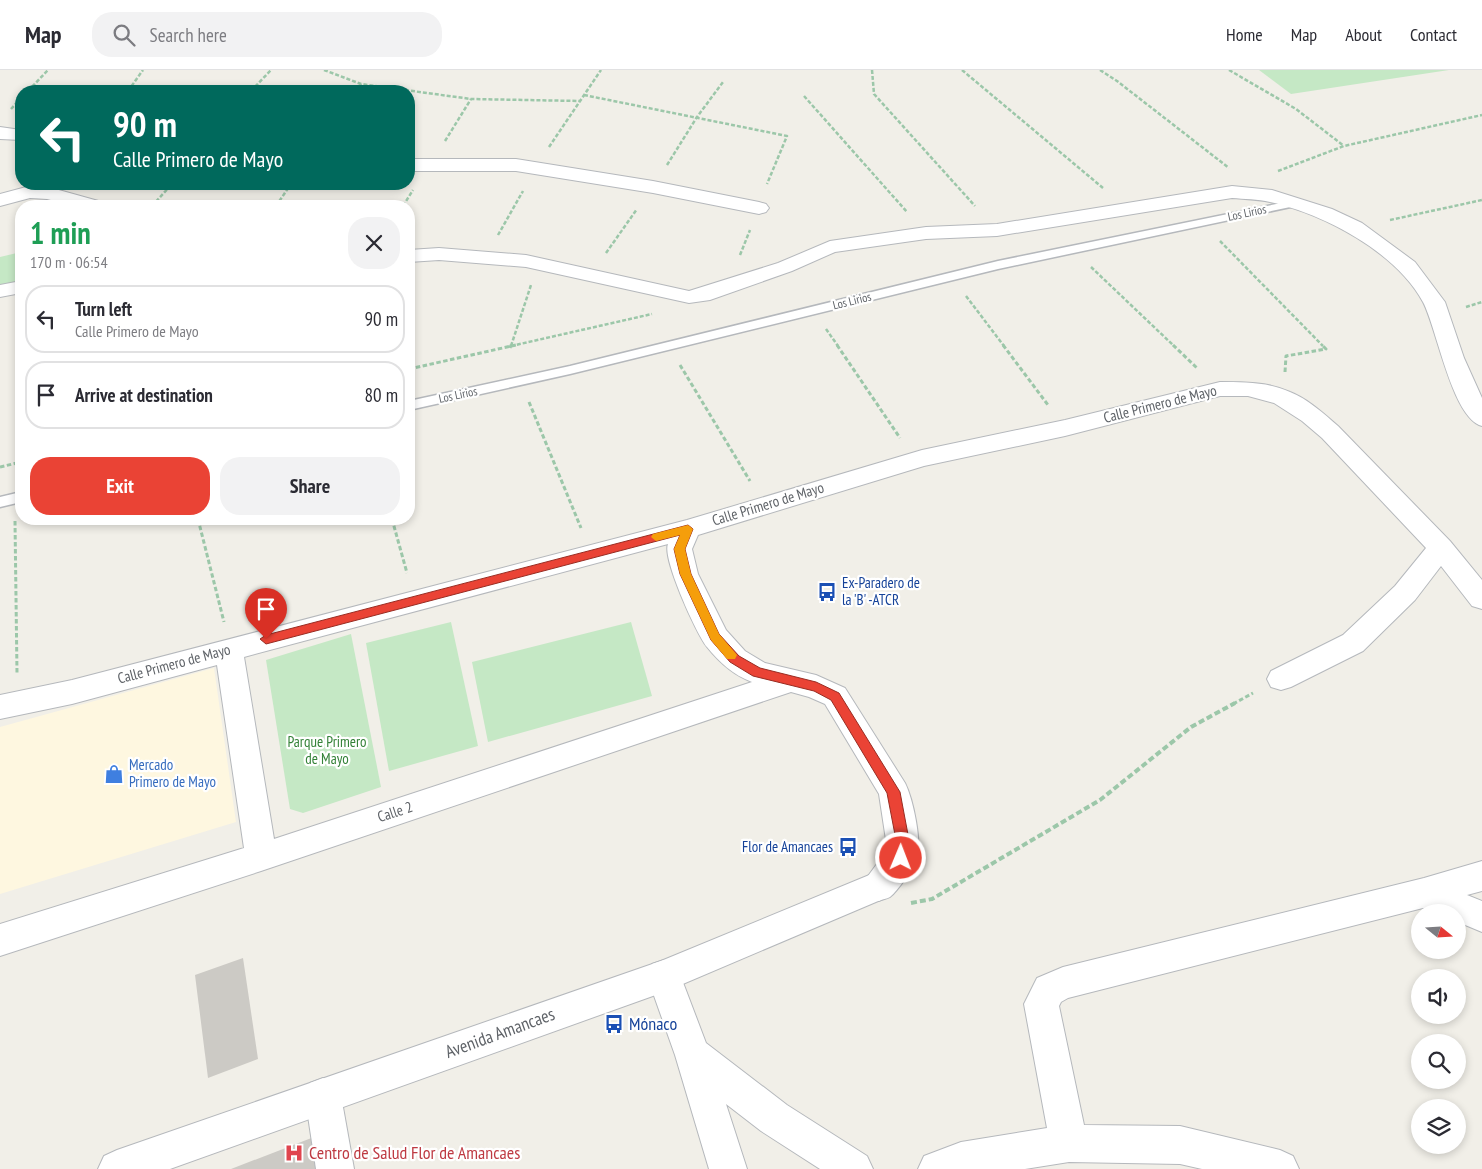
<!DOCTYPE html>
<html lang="en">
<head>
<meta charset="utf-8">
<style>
	:root { --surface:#fff; --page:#f2f2f3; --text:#2b2b33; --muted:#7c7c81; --line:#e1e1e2; --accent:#ea4335 }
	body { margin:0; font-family:"PT Sans Narrow",sans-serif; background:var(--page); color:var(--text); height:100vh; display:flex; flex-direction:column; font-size:19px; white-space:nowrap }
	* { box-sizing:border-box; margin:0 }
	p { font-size:16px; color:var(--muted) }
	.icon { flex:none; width:28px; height:28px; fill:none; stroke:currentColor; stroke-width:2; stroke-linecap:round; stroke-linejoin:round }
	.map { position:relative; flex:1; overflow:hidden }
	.panel { position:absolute; left:15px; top:130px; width:400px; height:325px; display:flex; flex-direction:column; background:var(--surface); border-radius:20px; box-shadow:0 2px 8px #0003 }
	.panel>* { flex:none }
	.hud { position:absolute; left:15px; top:15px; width:400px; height:105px; border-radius:20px; box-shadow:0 2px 8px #0003; background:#00695c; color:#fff; overflow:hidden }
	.needle { width:32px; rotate:108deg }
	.buttons { position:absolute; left:1411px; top:834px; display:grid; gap:10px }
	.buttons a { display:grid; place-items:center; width:55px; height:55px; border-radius:50%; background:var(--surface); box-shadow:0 2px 8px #0003; font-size:25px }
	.pin { position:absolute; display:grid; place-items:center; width:42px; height:42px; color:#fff; margin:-51px -21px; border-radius:50% 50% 50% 0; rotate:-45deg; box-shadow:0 0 5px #0007 }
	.pin .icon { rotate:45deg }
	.me { position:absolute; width:55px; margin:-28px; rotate:1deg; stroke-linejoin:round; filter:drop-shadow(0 0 4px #0008) }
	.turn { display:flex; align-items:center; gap:18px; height:105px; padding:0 15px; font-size:22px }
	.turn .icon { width:65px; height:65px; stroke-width:2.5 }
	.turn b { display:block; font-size:35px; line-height:42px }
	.round { display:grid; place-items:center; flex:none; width:52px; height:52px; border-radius:20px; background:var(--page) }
	.summary { display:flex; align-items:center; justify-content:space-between; height:85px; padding:0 15px }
	h1 { font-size:30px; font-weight:800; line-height:38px; color:#1e9e55 }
	.cta { display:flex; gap:10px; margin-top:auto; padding:10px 15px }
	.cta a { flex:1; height:58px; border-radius:20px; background:var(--accent); color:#fff; font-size:20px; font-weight:800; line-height:58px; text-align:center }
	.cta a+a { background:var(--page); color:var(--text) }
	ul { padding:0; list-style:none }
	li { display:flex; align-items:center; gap:15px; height:68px; margin:0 10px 8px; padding:0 5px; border:2px solid var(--line); border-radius:20px }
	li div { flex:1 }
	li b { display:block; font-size:19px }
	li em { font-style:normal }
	header { display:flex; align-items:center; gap:30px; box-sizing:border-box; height:70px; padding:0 25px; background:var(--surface); border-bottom:1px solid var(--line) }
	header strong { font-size:24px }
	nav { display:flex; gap:28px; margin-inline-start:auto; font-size:18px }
	.search { width:350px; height:45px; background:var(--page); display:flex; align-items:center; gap:12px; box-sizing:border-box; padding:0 18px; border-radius:20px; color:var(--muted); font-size:19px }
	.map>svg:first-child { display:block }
	.commercial { fill:#fef7e0 }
	.green { fill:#c5e8c5 }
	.building { fill:#cccac5 }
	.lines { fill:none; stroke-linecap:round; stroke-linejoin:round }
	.service-casing { stroke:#b5b8bc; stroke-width:3 }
	.minor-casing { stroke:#b5b8bc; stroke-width:2 }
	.tertiary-casing { stroke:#b5b8bc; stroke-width:2 }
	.path-far2 { stroke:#9cc7a9; stroke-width:2.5; stroke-dasharray:4 2; stroke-linecap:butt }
	.path-far1 { stroke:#9cc7a9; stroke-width:3; stroke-dasharray:4.5 2.5; stroke-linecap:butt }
	.path { stroke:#9cc7a9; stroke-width:4; stroke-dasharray:6 3; stroke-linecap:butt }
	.service { fill:#fff; fill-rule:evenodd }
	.minor { fill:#fff; fill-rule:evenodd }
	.tertiary { fill:#fff; fill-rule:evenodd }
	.route { fill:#ea4335; stroke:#982c22 }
	.slow { fill:#f59e0b }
	.labels { text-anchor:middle; stroke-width:4.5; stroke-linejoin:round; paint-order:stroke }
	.far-street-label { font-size:12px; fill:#5f6368; stroke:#fff }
	.street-label { font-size:15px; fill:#5f6368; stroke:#fff }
	.transit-label { font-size:15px; fill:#164399; stroke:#fff; text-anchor:start }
	.park-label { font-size:15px; fill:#348238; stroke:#fff }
	.shop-label { font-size:15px; fill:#366cbe; stroke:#fff; text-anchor:start }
	.near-transit-label { font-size:18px; fill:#164399; stroke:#fff; text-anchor:start }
	.near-street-label { font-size:18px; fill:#5f6368; stroke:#fff }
	.near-health-label { font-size:18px; fill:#be3a42; stroke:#fff; text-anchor:start }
</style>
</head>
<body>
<header>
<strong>Map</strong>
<div class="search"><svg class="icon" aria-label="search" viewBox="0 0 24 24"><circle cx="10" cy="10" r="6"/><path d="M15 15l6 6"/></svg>Search here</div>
<nav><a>Home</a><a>Map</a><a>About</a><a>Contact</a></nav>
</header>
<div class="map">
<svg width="1482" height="1099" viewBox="0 0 1482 1099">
	<rect width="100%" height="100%" fill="#f1efe8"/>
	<path class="commercial" d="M 214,598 L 236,752 L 0,824 L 0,657 Z"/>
	<g class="green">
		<path d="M 1259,0 L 1449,0 L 1291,24 Z"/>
		<path d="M 21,182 L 21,213 L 0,218 L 0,187 Z"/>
		<path d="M 451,552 L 478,676 L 389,701 L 366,573 Z"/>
		<path d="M 631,552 L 652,626 L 488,672 L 472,592 Z"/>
		<path d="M 351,564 L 381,717 L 303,743 L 290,739 L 266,590 Z"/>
	</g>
	<g class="building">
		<path d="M 243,888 L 258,989 L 208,1008 L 195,905 Z"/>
		<path d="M 314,1067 L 319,1099 L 231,1099 Z"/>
	</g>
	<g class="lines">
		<g class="service-casing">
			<g id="service">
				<path d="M 1296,130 L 1302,133 L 1300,135 L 998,199 L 570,304 L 409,340 L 409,331 L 570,296 L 998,191 Z"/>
				<path d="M 21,422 L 21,432 L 0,437 L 0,427 Z"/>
			</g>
		</g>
		<g class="minor-casing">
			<g id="minor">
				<path d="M 0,57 L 21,60 L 21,70 L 0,69 Z"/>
				<path d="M 409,89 L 516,89 L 653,111 L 759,132 L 766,134 L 769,138 L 766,142 L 759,144 L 653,123 L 516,101 L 409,101 Z"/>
				<path d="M 30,116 L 48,117 L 102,132 L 105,136 L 74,136 L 47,129 L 30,128 L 0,136 L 0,124 Z"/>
				<path d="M 1232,116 L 1272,120 L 1332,139 L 1362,153 L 1415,192 L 1445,232 L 1464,288 L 1482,328 L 1482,356 C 1452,348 1437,258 1423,232 C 1396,182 1324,144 1270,132 C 1258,129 1244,129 1232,128 L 997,166 L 926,169 L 835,182 L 792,201 L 710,230 L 689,233 L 526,197 L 439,190 L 409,192 L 409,180 L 439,178 L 526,185 L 689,221 L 778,193 L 830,171 L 926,157 L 997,154 Z"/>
				<path d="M 21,211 L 21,223 L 0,227 L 0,215 Z"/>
				<path d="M 1220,312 C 1243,312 1269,312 1290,322 C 1308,329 1324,344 1338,356 L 1450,471 L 1482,510 L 1482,539 L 1472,536 L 1441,496 L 1415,530 L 1363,581 L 1291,617 L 1281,620 L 1271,617 L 1267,609 L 1271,601 L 1343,565 L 1395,516 L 1426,478 L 1322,368 L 1302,351 L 1274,333 L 1248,326 L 1220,326 L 1065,366 L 924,396 L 698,465 L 692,479 L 698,504 L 726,560 L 745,581 L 765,593 L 816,605 L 845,618 L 905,713 C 913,729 922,771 917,789 C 914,797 897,822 890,827 C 887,829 882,829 879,831 L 868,826 L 863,816 L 868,806 L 885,783 L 886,770 L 879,724 L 825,634 L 809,627 L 791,622 L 261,801 L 0,886 L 0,854 L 244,778 L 217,595 L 72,634 L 0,649 L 0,625 L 72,610 L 687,450 L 922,380 L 1065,350 ZM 668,474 C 662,488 696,563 707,577 C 719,592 733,605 752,612 L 274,769 L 244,587 Z"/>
				<path d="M 1482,791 L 1482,821 L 1467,825 L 1482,831 L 1482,862 L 1458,852 L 1458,842 L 1434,842 L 1423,838 L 1068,928 L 1061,932 L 1059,936 L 1084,1055 L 1180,1056 L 1280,1080 L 1293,1086 L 1299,1099 L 1202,1099 L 1180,1094 L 1069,1092 L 1025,1099 L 918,1099 L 924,1086 L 961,1072 L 1047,1058 L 1024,934 L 1037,908 L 1063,897 L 1424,808 Z"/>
				<path d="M 664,890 L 676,894 L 706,973 L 787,1035 L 867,1086 L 873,1099 L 820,1099 L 761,1061 L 726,1034 L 747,1099 L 709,1099 L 675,985 L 647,906 L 652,894 Z"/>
				<path d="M 323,1008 L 336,1013 L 341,1026 L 354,1099 L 316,1099 L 305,1026 L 310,1013 Z"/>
			</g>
		</g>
		<g class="tertiary-casing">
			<path id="tertiary" d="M 879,801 L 890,806 L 895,816 L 890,826 L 664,922 L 170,1099 L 98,1099 L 104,1086 L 117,1080 L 661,891 Z"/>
		</g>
		<g class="path-far2">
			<path d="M 324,0 L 361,14 L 471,29 L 580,31"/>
			<path d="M 872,0 L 874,24 L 975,136"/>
			<path d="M 962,0 L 1103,118"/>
			<path d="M 1100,0 L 1117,11 L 1229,98"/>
			<path d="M 1229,0 L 1296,39 L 1344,76"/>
			<path d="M 28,21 L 48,0"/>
			<path d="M 128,21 L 143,0"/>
			<path d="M 251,21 L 271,0"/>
			<path d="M 357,21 L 361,14"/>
			<path d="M 584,25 L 787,66 L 767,114"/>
			<path d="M 804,26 L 907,142"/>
			<path d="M 11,39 L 21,28"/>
			<path d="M 445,71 L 471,29"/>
			<path d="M 549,77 L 601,0"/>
			<path d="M 667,95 L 697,47 L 723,12"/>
			<path d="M 1278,101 L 1344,76 L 1482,45"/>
			<path d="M 152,136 L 172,114"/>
			<path d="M 276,136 L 291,114"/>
			<path d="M 403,136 L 413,120"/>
			<path d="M 1390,150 L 1482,130"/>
			<path d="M 498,165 L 523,121"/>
			<path d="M 1220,171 L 1323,276"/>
			<path d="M 606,183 L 637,139"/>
			<path d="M 740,185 L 750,160"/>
			<path d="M 1091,197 L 1174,276"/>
			<path d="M 966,226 L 1004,276"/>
			<path d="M 1466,237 L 1482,232"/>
			<path d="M 826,259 L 838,276"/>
			<path d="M 511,276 L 531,215"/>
			<path d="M 511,276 L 652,244"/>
		</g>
		<g class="path-far1">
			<path d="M 837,275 L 900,368"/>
			<path d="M 1003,275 L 1048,335"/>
			<path d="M 1173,275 L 1197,298"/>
			<path d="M 510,278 L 511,275"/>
			<path d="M 680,295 L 750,411"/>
			<path d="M 409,299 L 516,275"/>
			<path d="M 1285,302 L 1286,286 L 1326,279 L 1322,275"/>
			<path d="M 529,332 L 581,458"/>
			<path d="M 0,397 L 21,392"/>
			<path d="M 198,449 L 224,552"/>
			<path d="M 392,449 L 407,503"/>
			<path d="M 15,451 L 17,603"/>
			<path d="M 1233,634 L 1253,623"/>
		</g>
		<path class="path" d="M 911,833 L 932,829 L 1100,730 L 1191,657 L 1235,633"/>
		<use href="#service" class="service"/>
		<use href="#minor" class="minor"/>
		<use href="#tertiary" class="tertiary"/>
	</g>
	<path class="route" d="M 688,455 L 693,459 L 685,479 L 691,504 L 719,564 L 739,586 L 760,598 L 816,612 L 839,623 L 900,722 L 909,770 L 906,792 L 901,794 L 896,792 L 895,788 L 896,770 L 887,723 L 831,630 L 814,621 L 753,606 L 730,592 L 711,570 L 680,504 L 674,479 L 680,465 L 266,574 L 260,569 L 266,565 Z"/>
	<path class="slow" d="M 688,455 L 693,459 L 685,479 L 691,504 L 719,564 L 737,585 L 735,589 L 727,589 L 711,570 L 680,504 L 674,479 L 680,465 L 656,471 L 651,467 L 653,464 Z"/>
	<defs>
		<g id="bus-bare" transform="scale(1.5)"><path d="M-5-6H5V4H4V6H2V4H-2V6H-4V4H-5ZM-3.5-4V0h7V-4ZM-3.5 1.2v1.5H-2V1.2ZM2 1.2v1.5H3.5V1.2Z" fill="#1a4fb4" stroke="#fff" stroke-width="2.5" paint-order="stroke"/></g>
		<g id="shop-bare" transform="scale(1.5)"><path d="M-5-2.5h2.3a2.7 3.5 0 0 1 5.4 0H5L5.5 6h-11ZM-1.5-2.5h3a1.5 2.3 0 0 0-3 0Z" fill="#3f7fe0" stroke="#fff" stroke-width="2.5" paint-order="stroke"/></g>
		<g id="hospital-bare" transform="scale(1.5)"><path d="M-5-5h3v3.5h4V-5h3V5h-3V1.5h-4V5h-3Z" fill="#e0444e" stroke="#fff" stroke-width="2.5" paint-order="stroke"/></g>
	</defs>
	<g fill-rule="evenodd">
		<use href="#bus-bare" x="827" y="522"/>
		<use href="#shop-bare" x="114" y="704"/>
		<use href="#bus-bare" x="848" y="777"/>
		<use href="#bus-bare" x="614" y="954"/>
		<use href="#hospital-bare" x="294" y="1083"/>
	</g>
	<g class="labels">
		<g class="far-street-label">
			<text transform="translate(1247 143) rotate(-12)" y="4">Los Lirios</text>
			<text transform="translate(852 231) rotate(-14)" y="4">Los Lirios</text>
			<text transform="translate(458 325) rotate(-12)" y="4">Los Lirios</text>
		</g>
		<g class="street-label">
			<text transform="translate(1160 334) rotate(-14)" y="5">Calle Primero de Mayo</text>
			<text transform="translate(768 434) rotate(-17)" y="5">Calle Primero de Mayo</text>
			<text transform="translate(174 594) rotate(-15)" y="5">Calle Primero de Mayo</text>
			<text transform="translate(395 742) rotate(-18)" y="5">Calle 2</text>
		</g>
		<g class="transit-label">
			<text x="842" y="518">Ex-Paradero de<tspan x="842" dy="17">la 'B' -ATCR</tspan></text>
			<text x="833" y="782" text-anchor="end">Flor de Amancaes</text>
		</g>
		<g class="park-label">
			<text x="327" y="677">Parque Primero<tspan x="327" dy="17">de Mayo</tspan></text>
		</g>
		<g class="shop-label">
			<text x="129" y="700">Mercado<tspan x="129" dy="17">Primero de Mayo</tspan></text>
		</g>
		<g class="near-transit-label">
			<text x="629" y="960">Mónaco</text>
		</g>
		<g class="near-street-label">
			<text transform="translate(500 963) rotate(-20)" y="6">Avenida Amancaes</text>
		</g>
		<g class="near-health-label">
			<text x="309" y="1089">Centro de Salud Flor de Amancaes</text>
		</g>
	</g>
</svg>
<div class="buttons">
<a><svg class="needle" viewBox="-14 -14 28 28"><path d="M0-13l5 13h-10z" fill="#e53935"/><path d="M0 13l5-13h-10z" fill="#7c7c81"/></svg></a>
<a><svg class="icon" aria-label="sound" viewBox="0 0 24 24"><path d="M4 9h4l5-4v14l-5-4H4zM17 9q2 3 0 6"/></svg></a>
<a><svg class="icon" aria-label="search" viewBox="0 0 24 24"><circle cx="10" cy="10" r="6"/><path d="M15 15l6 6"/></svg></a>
<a><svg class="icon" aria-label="layers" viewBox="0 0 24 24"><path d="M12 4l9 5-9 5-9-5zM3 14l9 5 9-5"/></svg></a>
</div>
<div class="pin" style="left:266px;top:569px;background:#d93025"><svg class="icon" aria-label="arrive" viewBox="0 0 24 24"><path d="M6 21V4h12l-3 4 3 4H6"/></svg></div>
<svg class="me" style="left:901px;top:788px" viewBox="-20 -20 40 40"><circle r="17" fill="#ea4335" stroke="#fff" stroke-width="3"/><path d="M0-11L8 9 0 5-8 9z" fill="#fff"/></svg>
<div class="hud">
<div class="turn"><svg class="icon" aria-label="left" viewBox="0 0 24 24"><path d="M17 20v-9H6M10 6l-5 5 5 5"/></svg><div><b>90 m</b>Calle Primero de Mayo</div></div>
</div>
<section class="panel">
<div class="summary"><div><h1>1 min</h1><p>170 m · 06:54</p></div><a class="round"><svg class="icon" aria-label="close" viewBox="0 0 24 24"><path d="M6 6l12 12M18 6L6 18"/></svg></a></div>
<ul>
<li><svg class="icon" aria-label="left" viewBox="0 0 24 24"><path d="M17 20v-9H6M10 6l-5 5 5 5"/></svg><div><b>Turn left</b><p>Calle Primero de Mayo</p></div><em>90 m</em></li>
<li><svg class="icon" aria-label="arrive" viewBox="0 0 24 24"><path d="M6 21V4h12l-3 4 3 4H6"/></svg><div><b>Arrive at destination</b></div><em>80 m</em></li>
</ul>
<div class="cta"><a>Exit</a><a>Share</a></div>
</section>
</div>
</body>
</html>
